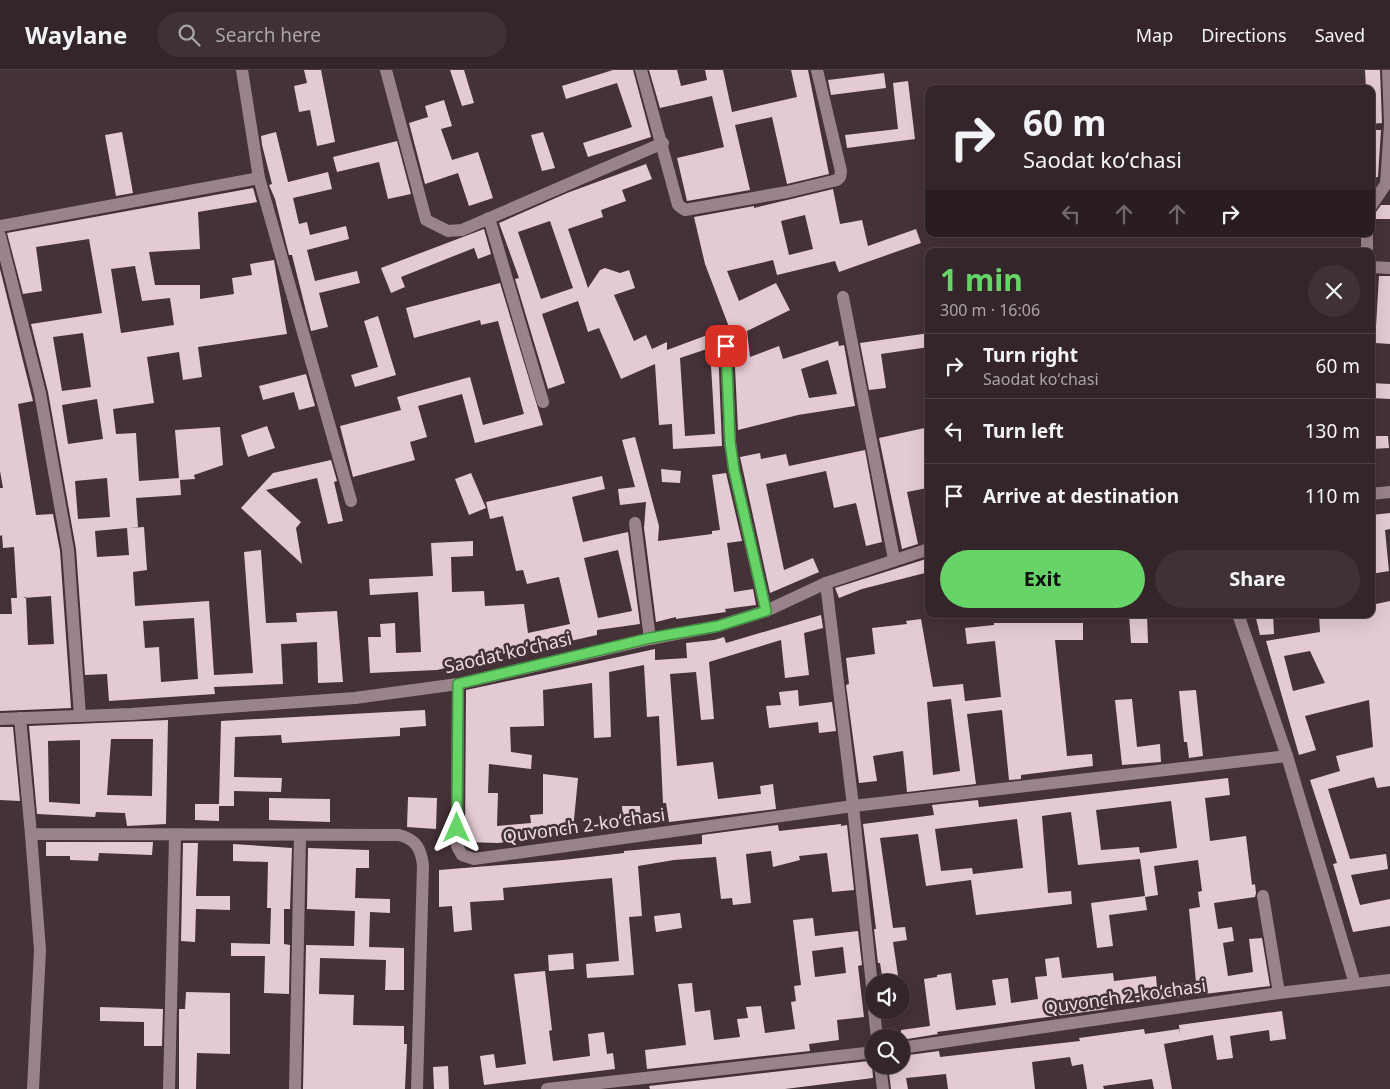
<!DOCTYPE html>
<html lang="en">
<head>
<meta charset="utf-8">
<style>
	:root { --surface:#34252a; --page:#3f3136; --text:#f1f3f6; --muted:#a9a5a8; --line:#4e4247; --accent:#66d466 }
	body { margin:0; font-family:"Noto Sans",sans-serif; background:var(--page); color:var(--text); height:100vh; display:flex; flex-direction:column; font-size:19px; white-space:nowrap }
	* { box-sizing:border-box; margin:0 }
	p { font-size:16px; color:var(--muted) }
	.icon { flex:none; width:28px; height:28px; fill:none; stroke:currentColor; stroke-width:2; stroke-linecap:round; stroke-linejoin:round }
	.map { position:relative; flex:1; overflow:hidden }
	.details { position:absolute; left:925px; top:178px; width:450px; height:370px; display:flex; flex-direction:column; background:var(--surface); border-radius:10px; box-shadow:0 5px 20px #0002,0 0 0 1px var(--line) }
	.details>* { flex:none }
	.banner { position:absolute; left:925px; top:15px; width:450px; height:152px; border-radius:10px; box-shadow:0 5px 20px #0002,0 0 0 1px var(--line); background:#34252a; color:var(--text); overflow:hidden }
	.fabs { position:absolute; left:865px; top:904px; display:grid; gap:10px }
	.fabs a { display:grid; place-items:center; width:45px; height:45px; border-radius:50%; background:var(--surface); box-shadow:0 5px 20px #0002,0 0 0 1px var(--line); font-size:25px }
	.pin { position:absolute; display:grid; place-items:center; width:42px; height:42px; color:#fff; margin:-21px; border-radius:10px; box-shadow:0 2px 8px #0006 }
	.me { position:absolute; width:55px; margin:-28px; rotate:0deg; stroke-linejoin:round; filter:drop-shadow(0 0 4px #0008) }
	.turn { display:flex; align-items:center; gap:18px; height:105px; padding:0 15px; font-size:22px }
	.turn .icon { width:65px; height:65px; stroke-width:2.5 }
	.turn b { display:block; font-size:35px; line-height:42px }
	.lanes { display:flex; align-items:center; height:48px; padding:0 15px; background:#0003; justify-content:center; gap:25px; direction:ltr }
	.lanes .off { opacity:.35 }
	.round { display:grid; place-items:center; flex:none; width:52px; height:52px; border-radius:26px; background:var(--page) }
	.headline { display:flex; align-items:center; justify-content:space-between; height:85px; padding:0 15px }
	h1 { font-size:30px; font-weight:700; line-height:38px; color:var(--accent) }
	.button { display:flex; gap:10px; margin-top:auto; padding:10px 15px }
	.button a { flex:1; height:58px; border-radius:30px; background:var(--accent); color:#111; font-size:20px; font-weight:700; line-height:58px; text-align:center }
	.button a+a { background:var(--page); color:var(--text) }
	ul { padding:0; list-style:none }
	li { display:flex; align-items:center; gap:15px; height:65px; padding:0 15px; border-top:1px solid var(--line) }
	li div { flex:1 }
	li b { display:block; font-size:19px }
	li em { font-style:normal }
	header { display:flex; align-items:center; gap:30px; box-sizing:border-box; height:70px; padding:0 25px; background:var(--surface); border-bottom:1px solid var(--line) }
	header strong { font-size:24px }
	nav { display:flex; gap:28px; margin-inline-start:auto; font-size:18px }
	.search { width:350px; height:45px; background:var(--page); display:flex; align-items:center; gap:12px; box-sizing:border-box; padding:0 18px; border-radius:28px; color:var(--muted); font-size:19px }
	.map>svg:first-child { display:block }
	.building { fill:#e4cad4; fill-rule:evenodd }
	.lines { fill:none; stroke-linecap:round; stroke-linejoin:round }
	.minor { stroke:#9b838c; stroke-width:12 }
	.route-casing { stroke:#428a42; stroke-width:12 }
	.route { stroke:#66d466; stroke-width:9 }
	.labels { text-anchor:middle; stroke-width:5; stroke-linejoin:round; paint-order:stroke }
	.street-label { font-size:18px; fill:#eadde1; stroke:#453138 }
</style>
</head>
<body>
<header>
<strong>Waylane</strong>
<div class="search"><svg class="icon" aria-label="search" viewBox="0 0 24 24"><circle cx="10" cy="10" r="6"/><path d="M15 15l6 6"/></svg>Search here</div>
<nav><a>Map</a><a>Directions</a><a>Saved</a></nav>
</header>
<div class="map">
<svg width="1390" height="1019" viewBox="0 0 1390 1019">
	<rect width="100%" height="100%" fill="#453138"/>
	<g class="building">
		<path d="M 304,0 L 321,0 L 335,72 L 317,76 L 310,40 L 299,42 L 294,16 L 307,13 Z"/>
		<path d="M 450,0 L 464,0 L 474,33 L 462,36 Z"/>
		<path d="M 613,0 L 633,0 L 651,67 L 588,87 L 583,73 L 632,57 L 617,13 L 566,29 L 562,16 Z"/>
		<path d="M 649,0 L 677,0 L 681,16 L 707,10 L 705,0 L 723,0 L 732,42 L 797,27 L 791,0 L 808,0 L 829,104 L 787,114 L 772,47 L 735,55 L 750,120 L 687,131 L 677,88 L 724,77 L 712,26 L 660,38 Z"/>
		<path d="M 1365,0 L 1380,0 L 1382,53 L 1371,54 L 1371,19 L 1366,19 Z"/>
		<path d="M 884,3 L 886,18 L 831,25 L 828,10 Z"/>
		<path d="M 908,11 L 915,69 L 847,78 L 845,65 L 898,59 L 893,13 Z"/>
		<path d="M 444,30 L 452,56 L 441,59 L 452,90 L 478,82 L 493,128 L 469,136 L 458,103 L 425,114 L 409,53 L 428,47 L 425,36 Z"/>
		<path d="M 1371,60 L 1381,60 L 1378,107 L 1371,108 Z"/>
		<path d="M 122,62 L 133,123 L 116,126 L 105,65 Z"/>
		<path d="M 276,62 L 288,112 L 328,102 L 332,119 L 293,128 L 299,154 L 307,152 L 310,165 L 346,156 L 349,169 L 307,180 L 315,211 L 357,201 L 360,213 L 319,223 L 328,257 L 311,261 L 292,185 L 289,185 L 275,129 L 269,115 L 272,114 L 262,75 L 261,66 Z"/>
		<path d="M 543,62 L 555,98 L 542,101 L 531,65 Z"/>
		<path d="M 397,71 L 411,124 L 388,129 L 379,92 L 337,102 L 333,87 Z"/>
		<path d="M 646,94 L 652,109 L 622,120 L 626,131 L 601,140 L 603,147 L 568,159 L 588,218 L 600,200 L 605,198 L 620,203 L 629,200 L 635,218 L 614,225 L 634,271 L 646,265 L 652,279 L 667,272 L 667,280 L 729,257 L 705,194 L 694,147 L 754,136 L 754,138 L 833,119 L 840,154 L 862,150 L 868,176 L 916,159 L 921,173 L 839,202 L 835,191 L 777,205 L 773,190 L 727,201 L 739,231 L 776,213 L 790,240 L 747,261 L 750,287 L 779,276 L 783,289 L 838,271 L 839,276 L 844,275 L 855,336 L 798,345 L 738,360 L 734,276 L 730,269 L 725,268 L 719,272 L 718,276 L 722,376 L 673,379 L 672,354 L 659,355 L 655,294 L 621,309 L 599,258 L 588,262 L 578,231 L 542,244 L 565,313 L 548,319 L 515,209 L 519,208 L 499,153 L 567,123 ZM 805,145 L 813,179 L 789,185 L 781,151 ZM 550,151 L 573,218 L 541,229 L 518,162 ZM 710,278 L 715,364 L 685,366 L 680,288 ZM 828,290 L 837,324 L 809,328 L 801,299 Z"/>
		<path d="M 253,118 L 257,132 L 198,142 L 200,179 L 149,182 L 155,215 L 200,215 L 200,229 L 234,224 L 232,208 L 252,205 L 250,194 L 274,190 L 287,264 L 198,277 L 202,307 L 183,310 L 179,282 L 147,287 L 154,333 L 113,339 L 116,364 L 136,363 L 139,411 L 179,408 L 175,360 L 220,357 L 223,395 L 194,405 L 195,409 L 180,410 L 181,425 L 136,428 L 138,457 L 129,458 L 144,457 L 147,500 L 133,502 L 135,536 L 209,531 L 214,605 L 253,603 L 244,482 L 261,480 L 266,553 L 297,552 L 296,543 L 337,541 L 343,612 L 318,613 L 317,572 L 281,574 L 283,614 L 214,617 L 215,624 L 109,631 L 107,604 L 85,605 L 76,479 L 48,322 L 31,254 L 102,243 L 89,169 L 36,177 L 42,221 L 23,224 L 7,163 ZM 135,196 L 142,231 L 170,228 L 174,255 L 121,263 L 111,199 ZM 83,263 L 91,317 L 62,321 L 53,267 ZM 97,329 L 103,369 L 68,374 L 62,335 ZM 107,408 L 110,447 L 78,449 L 75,411 ZM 127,458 L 129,485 L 97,487 L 95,461 ZM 194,548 L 198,609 L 161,612 L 159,577 L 145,578 L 143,551 Z"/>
		<path d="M 1381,135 L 1390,135 L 1390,149 L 1376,149 L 1376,142 Z"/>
		<path d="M 484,159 L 491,184 L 478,189 L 474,178 L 401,207 L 405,217 L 391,223 L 381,198 Z"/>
		<path d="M 0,199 L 33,331 L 18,334 L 36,445 L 53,444 L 60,481 L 71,638 L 0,641 L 0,544 L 12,544 L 11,528 L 17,528 L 14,477 L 3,478 L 2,465 L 0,466 L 0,418 L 3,418 L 0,401 ZM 51,526 L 54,574 L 28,575 L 26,527 L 23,528 Z"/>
		<path d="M 1379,206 L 1390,206 L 1390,274 L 1375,273 Z"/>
		<path d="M 500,213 L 543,355 L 475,373 L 462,324 L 418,336 L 427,367 L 410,372 L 415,390 L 353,407 L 340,356 L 401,340 L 397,327 L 470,307 L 483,355 L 524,344 L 498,251 L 481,255 L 480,250 L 414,268 L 406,238 Z"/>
		<path d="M 378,246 L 396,305 L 355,317 L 351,305 L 378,297 L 364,251 Z"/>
		<path d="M 929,263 L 929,277 L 881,284 L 886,318 L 869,320 L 860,273 Z"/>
		<path d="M 306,304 L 315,336 L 299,340 L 294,322 L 263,330 L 259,316 Z"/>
		<path d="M 1371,313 L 1390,314 L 1390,329 L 1371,328 Z"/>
		<path d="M 267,356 L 275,378 L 248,387 L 241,365 Z"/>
		<path d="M 929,357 L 929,403 L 924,404 L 927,418 L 907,422 L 918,474 L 902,479 L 879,368 Z"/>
		<path d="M 1371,366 L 1388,366 L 1389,378 L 1371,379 Z"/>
		<path d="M 635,367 L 659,456 L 658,471 L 712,464 L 712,461 L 720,460 L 712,405 L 726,403 L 742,471 L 727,473 L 734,522 L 753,519 L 756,535 L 725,539 L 726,542 L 676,549 L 676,547 L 656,552 L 644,458 L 646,432 L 620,435 L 618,419 L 635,417 L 622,370 Z"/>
		<path d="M 865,380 L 882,472 L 866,476 L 856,433 L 834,438 L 826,401 L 766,414 L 784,500 L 813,488 L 819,502 L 770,523 L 740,387 L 760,383 L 761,389 L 786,384 L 789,396 Z"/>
		<path d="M 331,390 L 337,411 L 334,412 L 343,451 L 328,454 L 317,408 L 266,420 L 301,452 L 296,458 L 302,494 L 241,438 L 273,403 Z"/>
		<path d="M 661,399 L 681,401 L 680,413 L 662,412 Z"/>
		<path d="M 471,403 L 486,438 L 469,445 L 455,409 Z"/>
		<path d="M 602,406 L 605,419 L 572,427 L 583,472 L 628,462 L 640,554 L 597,560 L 597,565 L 539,578 L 538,575 L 437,600 L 370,603 L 368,567 L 381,567 L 380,554 L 395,553 L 396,583 L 421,582 L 418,522 L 370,525 L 369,509 L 433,506 L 431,473 L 473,471 L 473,486 L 451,487 L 452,522 L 484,521 L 485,536 L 524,534 L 528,563 L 570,554 L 559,507 L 527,514 L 523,500 L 516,501 L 503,446 L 490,449 L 486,432 ZM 618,480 L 632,541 L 598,548 L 584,488 Z"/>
		<path d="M 1390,443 L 1390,459 L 1385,460 L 1389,501 L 1371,504 L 1371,489 L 1374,489 L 1371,445 Z"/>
		<path d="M 929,488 L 929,502 L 862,519 L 839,528 L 835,518 Z"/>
		<path d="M 1390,531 L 1390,716 L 1377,718 L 1374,707 L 1328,719 L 1350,789 L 1386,784 L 1388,799 L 1351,805 L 1360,835 L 1390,829 L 1390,856 L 1353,862 L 1333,794 L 1337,793 L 1310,710 L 1340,701 L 1336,686 L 1373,677 L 1369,630 L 1305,646 L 1316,680 L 1299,685 L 1266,571 L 1320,562 L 1319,544 L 1371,544 L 1371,535 ZM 1310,581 L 1325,613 L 1293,621 L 1284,586 Z"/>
		<path d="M 1129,544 L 1147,544 L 1148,573 L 1131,573 Z"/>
		<path d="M 1255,544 L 1273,544 L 1274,564 L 1260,565 Z"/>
		<path d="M 821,545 L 823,558 L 804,563 L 809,605 L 785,608 L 781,570 L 709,592 L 714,649 L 701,650 L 696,602 L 670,604 L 677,696 L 713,692 L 718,729 L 761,724 L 760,716 L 773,714 L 776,739 L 669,752 L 666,733 L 663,733 L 659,646 L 647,647 L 644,595 L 609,602 L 611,667 L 594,668 L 592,613 L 543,620 L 544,656 L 510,657 L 511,682 L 532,685 L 531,699 L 489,694 L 488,723 L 498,723 L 497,756 L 531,753 L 530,745 L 543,744 L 543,704 L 578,708 L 573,760 L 569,761 L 569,764 L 498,773 L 465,772 L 466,620 L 655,579 L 655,590 L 687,588 L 686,573 L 714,570 L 724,567 L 726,573 Z"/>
		<path d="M 921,549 L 933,617 L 963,614 L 965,631 L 1001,627 L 995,571 L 967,574 L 965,558 L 994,555 L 994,553 L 1083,553 L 1083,570 L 1055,570 L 1067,686 L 1092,684 L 1093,696 L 1021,705 L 1021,709 L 1009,710 L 1002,640 L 967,644 L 976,714 L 907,722 L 903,681 L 873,686 L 877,711 L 859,713 L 846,615 L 849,614 L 846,588 L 875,584 L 872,558 L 907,554 L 906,551 ZM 951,629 L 960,701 L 933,705 L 927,632 Z"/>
		<path d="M 798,620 L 799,636 L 832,632 L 836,661 L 819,663 L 818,652 L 769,658 L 766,636 L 781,635 L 779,622 Z"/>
		<path d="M 1196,620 L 1203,686 L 1189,688 L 1187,672 L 1184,672 L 1179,621 Z"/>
		<path d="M 1132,629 L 1137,677 L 1160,674 L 1161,692 L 1122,695 L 1115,630 Z"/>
		<path d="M 425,640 L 426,656 L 400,658 L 400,666 L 282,673 L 281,665 L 235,667 L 234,707 L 282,708 L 281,722 L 234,721 L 234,736 L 219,736 L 219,751 L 195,750 L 195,734 L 219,734 L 221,651 Z"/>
		<path d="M 168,650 L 166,754 L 127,756 L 125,743 L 96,742 L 95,747 L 37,744 L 29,656 ZM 111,669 L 153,669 L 152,726 L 107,725 ZM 80,670 L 80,734 L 49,732 L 48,671 Z"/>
		<path d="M 0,657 L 13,657 L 20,731 L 0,730 Z"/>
		<path d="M 1228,708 L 1230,725 L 1205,728 L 1210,771 L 1246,766 L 1252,815 L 1255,814 L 1256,823 L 1255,827 L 1214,833 L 1218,859 L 1232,857 L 1234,871 L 1223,873 L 1228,906 L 1253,902 L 1249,869 L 1262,868 L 1270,916 L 1106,936 L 1107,939 L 937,962 L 938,964 L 901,970 L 901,960 L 930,956 L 924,909 L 937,907 L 937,905 L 951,903 L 956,940 L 996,935 L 992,910 L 1008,908 L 1011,933 L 1038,929 L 1035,907 L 1047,906 L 1045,889 L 1059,887 L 1062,908 L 1113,903 L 1114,911 L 1156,906 L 1157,917 L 1196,912 L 1189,839 L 1200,837 L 1198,822 L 1202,821 L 1198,790 L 1154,796 L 1158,825 L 1145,827 L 1147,840 L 1109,845 L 1113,876 L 1097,878 L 1091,833 L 1145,826 L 1140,789 L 1078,795 L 1071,742 L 1042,746 L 1048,823 L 1071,821 L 1072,834 L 976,845 L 971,810 L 926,816 L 918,764 L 880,768 L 893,858 L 905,857 L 907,870 L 893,872 L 899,912 L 883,912 L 880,893 L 878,893 L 874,859 L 876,859 L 863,754 L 934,745 L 932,735 L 978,730 L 979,737 ZM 1171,731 L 1177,778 L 1140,783 L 1139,777 L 1101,780 L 1096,740 ZM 1017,749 L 1023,798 L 973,804 L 972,798 L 941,801 L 935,759 Z"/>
		<path d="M 408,727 L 437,728 L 436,759 L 407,757 Z"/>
		<path d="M 269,728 L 330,729 L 330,752 L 269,750 Z"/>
		<path d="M 622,736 L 640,736 L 641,751 L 623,752 Z"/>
		<path d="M 841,754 L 841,756 L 847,755 L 854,820 L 832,822 L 827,783 L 799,786 L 800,790 L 773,797 L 771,781 L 746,784 L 751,833 L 733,835 L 732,828 L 721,829 L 716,787 L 674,790 L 638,796 L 642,846 L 629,847 L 634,905 L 587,908 L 586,894 L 619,891 L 612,808 L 503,818 L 504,830 L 470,832 L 472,860 L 454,862 L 452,836 L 439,837 L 439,800 L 563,790 L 624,783 L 624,781 L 702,774 L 702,765 L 778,755 L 779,761 Z"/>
		<path d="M 46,772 L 153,772 L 152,785 L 99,783 L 98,791 L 70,790 L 70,786 L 46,786 Z"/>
		<path d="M 183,773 L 198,773 L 196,826 L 230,826 L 230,840 L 196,839 L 195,872 L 181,871 Z"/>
		<path d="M 233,774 L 292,778 L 290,839 L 284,839 L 284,874 L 290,875 L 289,924 L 264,923 L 265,886 L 231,886 L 231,873 L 270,874 L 271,838 L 267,838 L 268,792 L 233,791 Z"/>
		<path d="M 308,778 L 369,780 L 369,798 L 356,798 L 355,828 L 390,829 L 390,843 L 370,842 L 369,877 L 404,878 L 404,920 L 385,920 L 386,890 L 320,888 L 319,924 L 354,925 L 353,955 L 404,956 L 404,974 L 407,974 L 405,1019 L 303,1019 L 306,875 L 354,876 L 355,841 L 307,839 Z"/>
		<path d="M 680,843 L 682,858 L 656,862 L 654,846 Z"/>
		<path d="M 813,848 L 815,866 L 858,861 L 862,895 L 858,896 L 864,947 L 837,950 L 839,970 L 809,974 L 810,981 L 647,999 L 645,980 L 686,975 L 678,914 L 692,913 L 695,942 L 710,940 L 714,970 L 740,967 L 737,949 L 748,948 L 746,937 L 761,936 L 765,963 L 795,959 L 791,932 L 796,931 L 794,916 L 801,915 L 793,850 ZM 843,877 L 846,903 L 815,907 L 812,881 Z"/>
		<path d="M 573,883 L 574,899 L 549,901 L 548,885 Z"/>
		<path d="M 545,901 L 552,960 L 549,961 L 553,991 L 590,986 L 588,964 L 604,962 L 607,984 L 613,983 L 615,999 L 484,1015 L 480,986 L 494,984 L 496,998 L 526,994 L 514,904 Z"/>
		<path d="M 186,922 L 230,923 L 230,984 L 197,983 L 196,1019 L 179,1019 L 179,939 L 185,939 Z"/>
		<path d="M 100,937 L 163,939 L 162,976 L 144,976 L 144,952 L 100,951 Z"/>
		<path d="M 1282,941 L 1286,969 L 1270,971 L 1269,960 L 1230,966 L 1233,988 L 1217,990 L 1213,965 L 1164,974 L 1172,1019 L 1154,1019 L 1152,1009 L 1103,1016 L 1104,1019 L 1087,1019 L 1083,994 L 1072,996 L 1070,987 L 1032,992 L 1035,1019 L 948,1019 L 946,1004 L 906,1008 L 908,1019 L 891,1019 L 888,995 L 901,995 L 901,986 L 939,981 L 940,987 L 1080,971 L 1079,968 L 1144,959 L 1145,964 L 1179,959 L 1180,965 L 1179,955 Z"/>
		<path d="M 869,991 L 870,995 L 872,995 L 873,1008 L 785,1019 L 650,1019 L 649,1016 Z"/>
		<path d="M 448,996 L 449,1019 L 434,1019 L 433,997 Z"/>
	</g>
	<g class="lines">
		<g class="minor">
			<path d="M 242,0 L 259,108 L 351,431"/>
			<path d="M 386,0 L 426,150 L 448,161 L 462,160 L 663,73"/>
			<path d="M 641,0 L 678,135 L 685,140 L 787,122 L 837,110 L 840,107 L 841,101 L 817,0"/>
			<path d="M 1371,136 L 1386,114 L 1390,54 L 1388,0"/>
			<path d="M 489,148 L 543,332"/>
			<path d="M 0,156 L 259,108"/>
			<path d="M 1367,164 L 1367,181"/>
			<path d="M 0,166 L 40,323 L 68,480 L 80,646"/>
			<path d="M 1371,197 L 1390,198"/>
			<path d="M 843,227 L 894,489"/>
			<path d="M 726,276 L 730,372 L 734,400 L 766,541"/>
			<path d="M 1371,424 L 1390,422"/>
			<path d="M 635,453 L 650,569"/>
			<path d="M 826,513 L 853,736 L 874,935"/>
			<path d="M 1238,544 L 1287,686 L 1355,914"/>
			<path d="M 458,614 L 457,776 L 462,785 L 474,789 L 853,736 L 1287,686"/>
			<path d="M 20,648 L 31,764 L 399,765 C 416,769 421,779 423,795 L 417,1019"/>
			<path d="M 0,649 L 132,644 L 355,628 L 458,614 L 650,569 L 718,556 L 766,541 L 826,513 L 929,479"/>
			<path d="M 31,764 L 40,880 L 33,1019"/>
			<path d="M 1263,826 L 1279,923"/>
			<path d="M 874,940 L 877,968"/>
			<path d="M 901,978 L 1279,923 L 1390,910"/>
			<path d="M 880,995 L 883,1019"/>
			<path d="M 169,1019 L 175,766"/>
			<path d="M 295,1019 L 300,767"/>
			<path d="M 547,1019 L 874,982"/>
		</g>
	</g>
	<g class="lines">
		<g class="route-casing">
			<path id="route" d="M 457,758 L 458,614 L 650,568 L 718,556 L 766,541 L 734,400 L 730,372 L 726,276"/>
		</g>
		<use href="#route" class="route"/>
	</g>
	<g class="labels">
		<g class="street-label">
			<text transform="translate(508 583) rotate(-13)" y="6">Saodat koʻchasi</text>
			<text transform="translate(584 756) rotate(-8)" y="6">Quvonch 2-koʻchasi</text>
			<text transform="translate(1125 927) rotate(-8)" y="6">Quvonch 2-koʻchasi</text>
		</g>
	</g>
</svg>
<div class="fabs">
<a><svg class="icon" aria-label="sound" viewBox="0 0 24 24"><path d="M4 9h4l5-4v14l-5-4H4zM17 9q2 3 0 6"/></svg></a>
<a><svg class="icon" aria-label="search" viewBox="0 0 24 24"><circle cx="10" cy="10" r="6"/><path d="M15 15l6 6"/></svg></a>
</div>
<div class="pin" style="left:726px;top:276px;background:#d93025"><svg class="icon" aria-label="arrive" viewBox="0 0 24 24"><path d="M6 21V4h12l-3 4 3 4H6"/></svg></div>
<svg class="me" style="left:457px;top:758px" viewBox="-20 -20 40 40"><path d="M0-17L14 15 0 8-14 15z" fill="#66d466" stroke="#fff" stroke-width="4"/></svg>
<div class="banner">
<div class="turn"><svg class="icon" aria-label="right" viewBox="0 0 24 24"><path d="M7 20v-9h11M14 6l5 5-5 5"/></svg><div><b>60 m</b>Saodat koʻchasi</div></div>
<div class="lanes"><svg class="icon off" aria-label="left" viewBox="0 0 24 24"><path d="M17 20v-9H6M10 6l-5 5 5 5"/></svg><svg class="icon off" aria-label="ahead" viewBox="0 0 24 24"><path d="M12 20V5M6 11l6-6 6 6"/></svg><svg class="icon off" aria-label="ahead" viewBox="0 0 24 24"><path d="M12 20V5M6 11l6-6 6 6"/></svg><svg class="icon" aria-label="right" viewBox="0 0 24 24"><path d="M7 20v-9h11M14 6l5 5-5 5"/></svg></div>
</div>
<section class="details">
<div class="headline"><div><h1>1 min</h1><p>300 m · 16:06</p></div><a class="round"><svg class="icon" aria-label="close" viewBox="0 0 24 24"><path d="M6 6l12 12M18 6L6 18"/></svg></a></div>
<ul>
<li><svg class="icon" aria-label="right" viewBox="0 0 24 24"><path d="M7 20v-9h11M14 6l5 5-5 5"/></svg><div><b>Turn right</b><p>Saodat koʻchasi</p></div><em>60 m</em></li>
<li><svg class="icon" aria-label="left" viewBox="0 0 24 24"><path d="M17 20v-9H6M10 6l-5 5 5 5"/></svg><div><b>Turn left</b></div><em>130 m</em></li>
<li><svg class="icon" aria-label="arrive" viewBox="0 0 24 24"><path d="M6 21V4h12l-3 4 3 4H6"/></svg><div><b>Arrive at destination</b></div><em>110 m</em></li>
</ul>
<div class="button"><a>Exit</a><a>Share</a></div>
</section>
</div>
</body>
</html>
